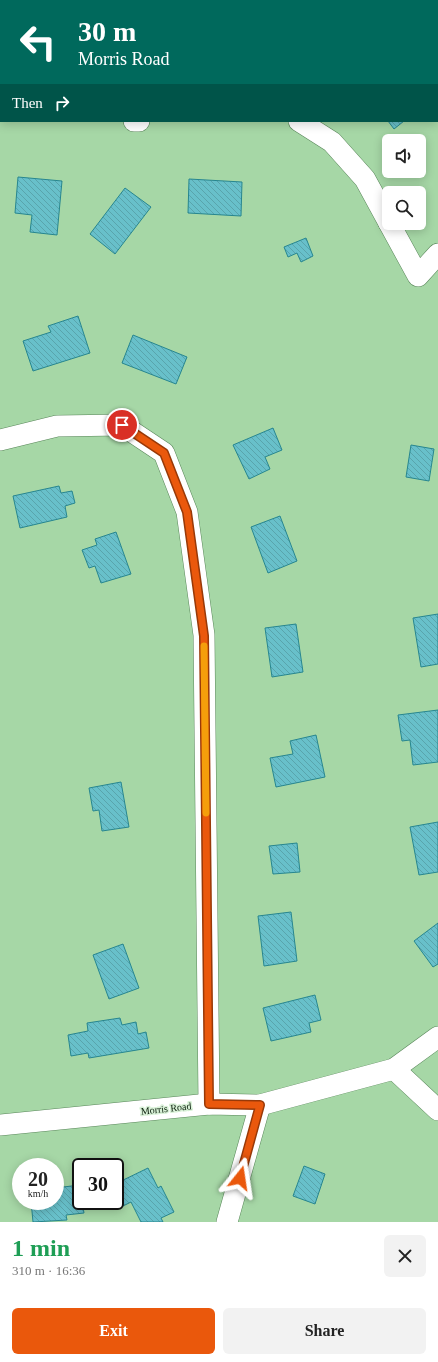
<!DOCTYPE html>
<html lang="en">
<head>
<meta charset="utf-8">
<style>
	:root { --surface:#fff; --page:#f2f2f2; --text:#222; --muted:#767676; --accent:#ea580c }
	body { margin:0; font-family:"Times New Roman",serif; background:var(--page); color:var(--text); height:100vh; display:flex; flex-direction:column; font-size:15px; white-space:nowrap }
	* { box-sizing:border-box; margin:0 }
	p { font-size:13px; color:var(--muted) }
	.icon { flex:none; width:22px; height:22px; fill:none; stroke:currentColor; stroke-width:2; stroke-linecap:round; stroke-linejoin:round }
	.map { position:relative; height:1222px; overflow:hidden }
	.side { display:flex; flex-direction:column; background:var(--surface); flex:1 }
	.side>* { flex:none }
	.banner { position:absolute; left:0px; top:0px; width:438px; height:122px; box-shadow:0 2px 10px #0003; background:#00695c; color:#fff; overflow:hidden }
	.controls { position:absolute; left:382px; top:134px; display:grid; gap:8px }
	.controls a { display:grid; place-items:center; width:44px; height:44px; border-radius:6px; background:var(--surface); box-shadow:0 2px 10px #0003; font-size:20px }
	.speed { position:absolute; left:12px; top:1158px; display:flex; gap:8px; font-size:20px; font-weight:700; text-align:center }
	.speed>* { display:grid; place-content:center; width:52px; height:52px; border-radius:50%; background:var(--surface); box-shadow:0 2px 10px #0003; line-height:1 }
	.speed small { font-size:10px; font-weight:400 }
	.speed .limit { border:2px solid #111; border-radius:6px; background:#fff; color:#111 }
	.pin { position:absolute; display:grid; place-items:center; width:34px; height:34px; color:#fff; margin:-17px; border:2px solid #fff; border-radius:50%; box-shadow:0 1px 4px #0007 }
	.me { position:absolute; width:44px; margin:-22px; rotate:15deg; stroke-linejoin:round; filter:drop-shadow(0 0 3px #0008) }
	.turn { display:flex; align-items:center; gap:14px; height:84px; padding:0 12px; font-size:18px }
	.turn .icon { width:52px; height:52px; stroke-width:2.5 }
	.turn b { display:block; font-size:28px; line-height:34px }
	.then { display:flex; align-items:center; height:38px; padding:0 12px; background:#0003; gap:8px; font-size:15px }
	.round { display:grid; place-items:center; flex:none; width:42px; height:42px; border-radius:6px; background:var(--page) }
	.overview { display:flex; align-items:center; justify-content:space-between; height:68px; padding:0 12px }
	h1 { font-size:24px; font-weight:600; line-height:30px; color:#1e9e55 }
	.button { display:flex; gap:8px; margin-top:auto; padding:8px 12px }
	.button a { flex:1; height:46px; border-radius:6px; background:var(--accent); color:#fff; font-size:16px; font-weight:600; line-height:46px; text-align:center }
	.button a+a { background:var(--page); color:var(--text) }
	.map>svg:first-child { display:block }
	.building { fill:url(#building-back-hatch); stroke:#27868f }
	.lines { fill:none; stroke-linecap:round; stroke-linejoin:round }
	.minor-casing { stroke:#588659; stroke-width:22 }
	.minor { stroke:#fff; stroke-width:21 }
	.route-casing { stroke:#983908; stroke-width:10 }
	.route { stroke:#ea580c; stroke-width:7 }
	.slow { stroke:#f59e0b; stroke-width:7 }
	.labels { text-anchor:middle; stroke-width:3; stroke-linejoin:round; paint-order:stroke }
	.street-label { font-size:10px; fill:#081b09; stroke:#d8f1d7 }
</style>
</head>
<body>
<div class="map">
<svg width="438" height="1222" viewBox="0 0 438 1222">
	<defs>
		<pattern id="building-back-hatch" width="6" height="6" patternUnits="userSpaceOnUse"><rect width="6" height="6" fill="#68c0ca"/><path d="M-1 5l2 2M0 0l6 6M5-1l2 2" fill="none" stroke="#59a4ac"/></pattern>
	</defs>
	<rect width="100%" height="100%" fill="#a6d7a6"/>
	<g class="building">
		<path d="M 14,0 L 37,0 L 43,1 L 14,1 Z"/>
		<path d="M 203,0 L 239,0 L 240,1 L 202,1 Z"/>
		<path d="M 388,121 L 404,121 L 394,129 Z"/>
		<path d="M 18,177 L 62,181 L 57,235 L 30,232 L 32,215 L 15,213 Z"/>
		<path d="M 189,179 L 242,182 L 241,216 L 188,213 Z"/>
		<path d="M 125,188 L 151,207 L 115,254 L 90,234 Z"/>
		<path d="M 306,238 L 313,256 L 301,262 L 297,253 L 288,257 L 284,247 Z"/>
		<path d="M 78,316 L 90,353 L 33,371 L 23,341 L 51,332 L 48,326 Z"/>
		<path d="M 133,335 L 187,357 L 176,384 L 122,363 Z"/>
		<path d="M 273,428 L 282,450 L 265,457 L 270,469 L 249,479 L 233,445 Z"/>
		<path d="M 411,445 L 434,449 L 429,481 L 406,477 Z"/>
		<path d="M 59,486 L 61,493 L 72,491 L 75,503 L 65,506 L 67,517 L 20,528 L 13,496 Z"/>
		<path d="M 280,516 L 297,561 L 268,573 L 251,527 Z"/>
		<path d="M 116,532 L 131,574 L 101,583 L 95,566 L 89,568 L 82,550 L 97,545 L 95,539 Z"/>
		<path d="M 438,614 L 438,664 L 421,667 L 413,618 Z"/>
		<path d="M 296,624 L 303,672 L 272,677 L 265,628 Z"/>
		<path d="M 438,710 L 438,762 L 413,765 L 410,740 L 402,741 L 398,715 Z"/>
		<path d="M 316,735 L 325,777 L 276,787 L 270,758 L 293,754 L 290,741 Z"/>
		<path d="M 121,782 L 129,827 L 102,831 L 99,810 L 93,811 L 89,788 Z"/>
		<path d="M 438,822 L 438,872 L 419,875 L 410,827 Z"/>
		<path d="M 297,843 L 300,872 L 273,874 L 269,846 Z"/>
		<path d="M 291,912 L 297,961 L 264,966 L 258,916 Z"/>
		<path d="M 438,923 L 438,964 L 433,967 L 414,941 Z"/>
		<path d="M 123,944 L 139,988 L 109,999 L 93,955 Z"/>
		<path d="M 315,995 L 321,1020 L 309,1023 L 311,1032 L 271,1041 L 263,1008 Z"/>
		<path d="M 120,1018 L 122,1025 L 136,1022 L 138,1034 L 146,1032 L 149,1048 L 89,1058 L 88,1053 L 71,1056 L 68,1035 L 88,1031 L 87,1023 Z"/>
		<path d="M 304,1166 L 325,1174 L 315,1204 L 293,1196 Z"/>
		<path d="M 148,1168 L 158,1188 L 161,1186 L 174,1212 L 161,1218 L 163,1222 L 141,1222 L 131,1202 L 123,1206 L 115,1189 L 115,1184 Z"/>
		<path d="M 80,1185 L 81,1201 L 82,1201 L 84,1213 L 66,1215 L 67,1220 L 33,1222 L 31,1201 L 55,1201 L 55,1188 Z"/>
	</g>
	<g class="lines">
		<g class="minor-casing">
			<g id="minor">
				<path d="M 0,101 L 1,101"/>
				<path d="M 134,121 L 139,121"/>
				<path d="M 299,121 L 332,142 L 365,179 L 389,223"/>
				<path d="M 389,223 L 418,276 L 438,254"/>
				<path d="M 0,440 L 57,426 L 122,425 L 164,453 L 187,512 L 204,635 L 209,1104"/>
				<path d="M 394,1069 L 438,1110"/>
				<path d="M 0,1125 L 209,1104 L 260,1105 L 394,1069 L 438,1037"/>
				<path d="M 227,1222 L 260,1105"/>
			</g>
		</g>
		<use href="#minor" class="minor"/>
	</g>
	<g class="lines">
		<g class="route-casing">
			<path id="route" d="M 122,425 L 164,453 L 187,512 L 204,636 L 209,1104 L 260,1105 L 240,1178"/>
		</g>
		<use href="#route" class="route"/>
		<path class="slow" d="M 204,646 L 206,813"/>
	</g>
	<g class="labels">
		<g class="street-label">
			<text transform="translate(166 1108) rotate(-6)" y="4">Morris Road</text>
		</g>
	</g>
</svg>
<div class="controls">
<a><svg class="icon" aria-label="sound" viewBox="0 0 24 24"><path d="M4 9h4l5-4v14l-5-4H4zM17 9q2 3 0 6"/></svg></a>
<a><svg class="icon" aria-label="search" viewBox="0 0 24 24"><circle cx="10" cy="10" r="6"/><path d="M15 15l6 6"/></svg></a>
</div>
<div class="speed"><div>20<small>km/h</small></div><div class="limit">30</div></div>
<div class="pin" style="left:122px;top:425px;background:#d93025"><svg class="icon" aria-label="arrive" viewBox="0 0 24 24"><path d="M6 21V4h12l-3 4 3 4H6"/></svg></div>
<svg class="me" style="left:240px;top:1178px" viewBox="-20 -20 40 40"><path d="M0-17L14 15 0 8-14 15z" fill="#ea580c" stroke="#fff" stroke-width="4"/></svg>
<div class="banner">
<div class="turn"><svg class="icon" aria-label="left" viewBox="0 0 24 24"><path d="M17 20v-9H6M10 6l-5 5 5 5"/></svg><div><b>30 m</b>Morris Road</div></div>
<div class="then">Then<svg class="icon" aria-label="right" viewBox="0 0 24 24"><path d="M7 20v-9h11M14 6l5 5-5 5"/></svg></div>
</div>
</div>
<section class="side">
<div class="overview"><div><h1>1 min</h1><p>310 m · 16:36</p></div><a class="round"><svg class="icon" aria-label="close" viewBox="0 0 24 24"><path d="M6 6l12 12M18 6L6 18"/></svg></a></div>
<div class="button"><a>Exit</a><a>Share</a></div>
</section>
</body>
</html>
